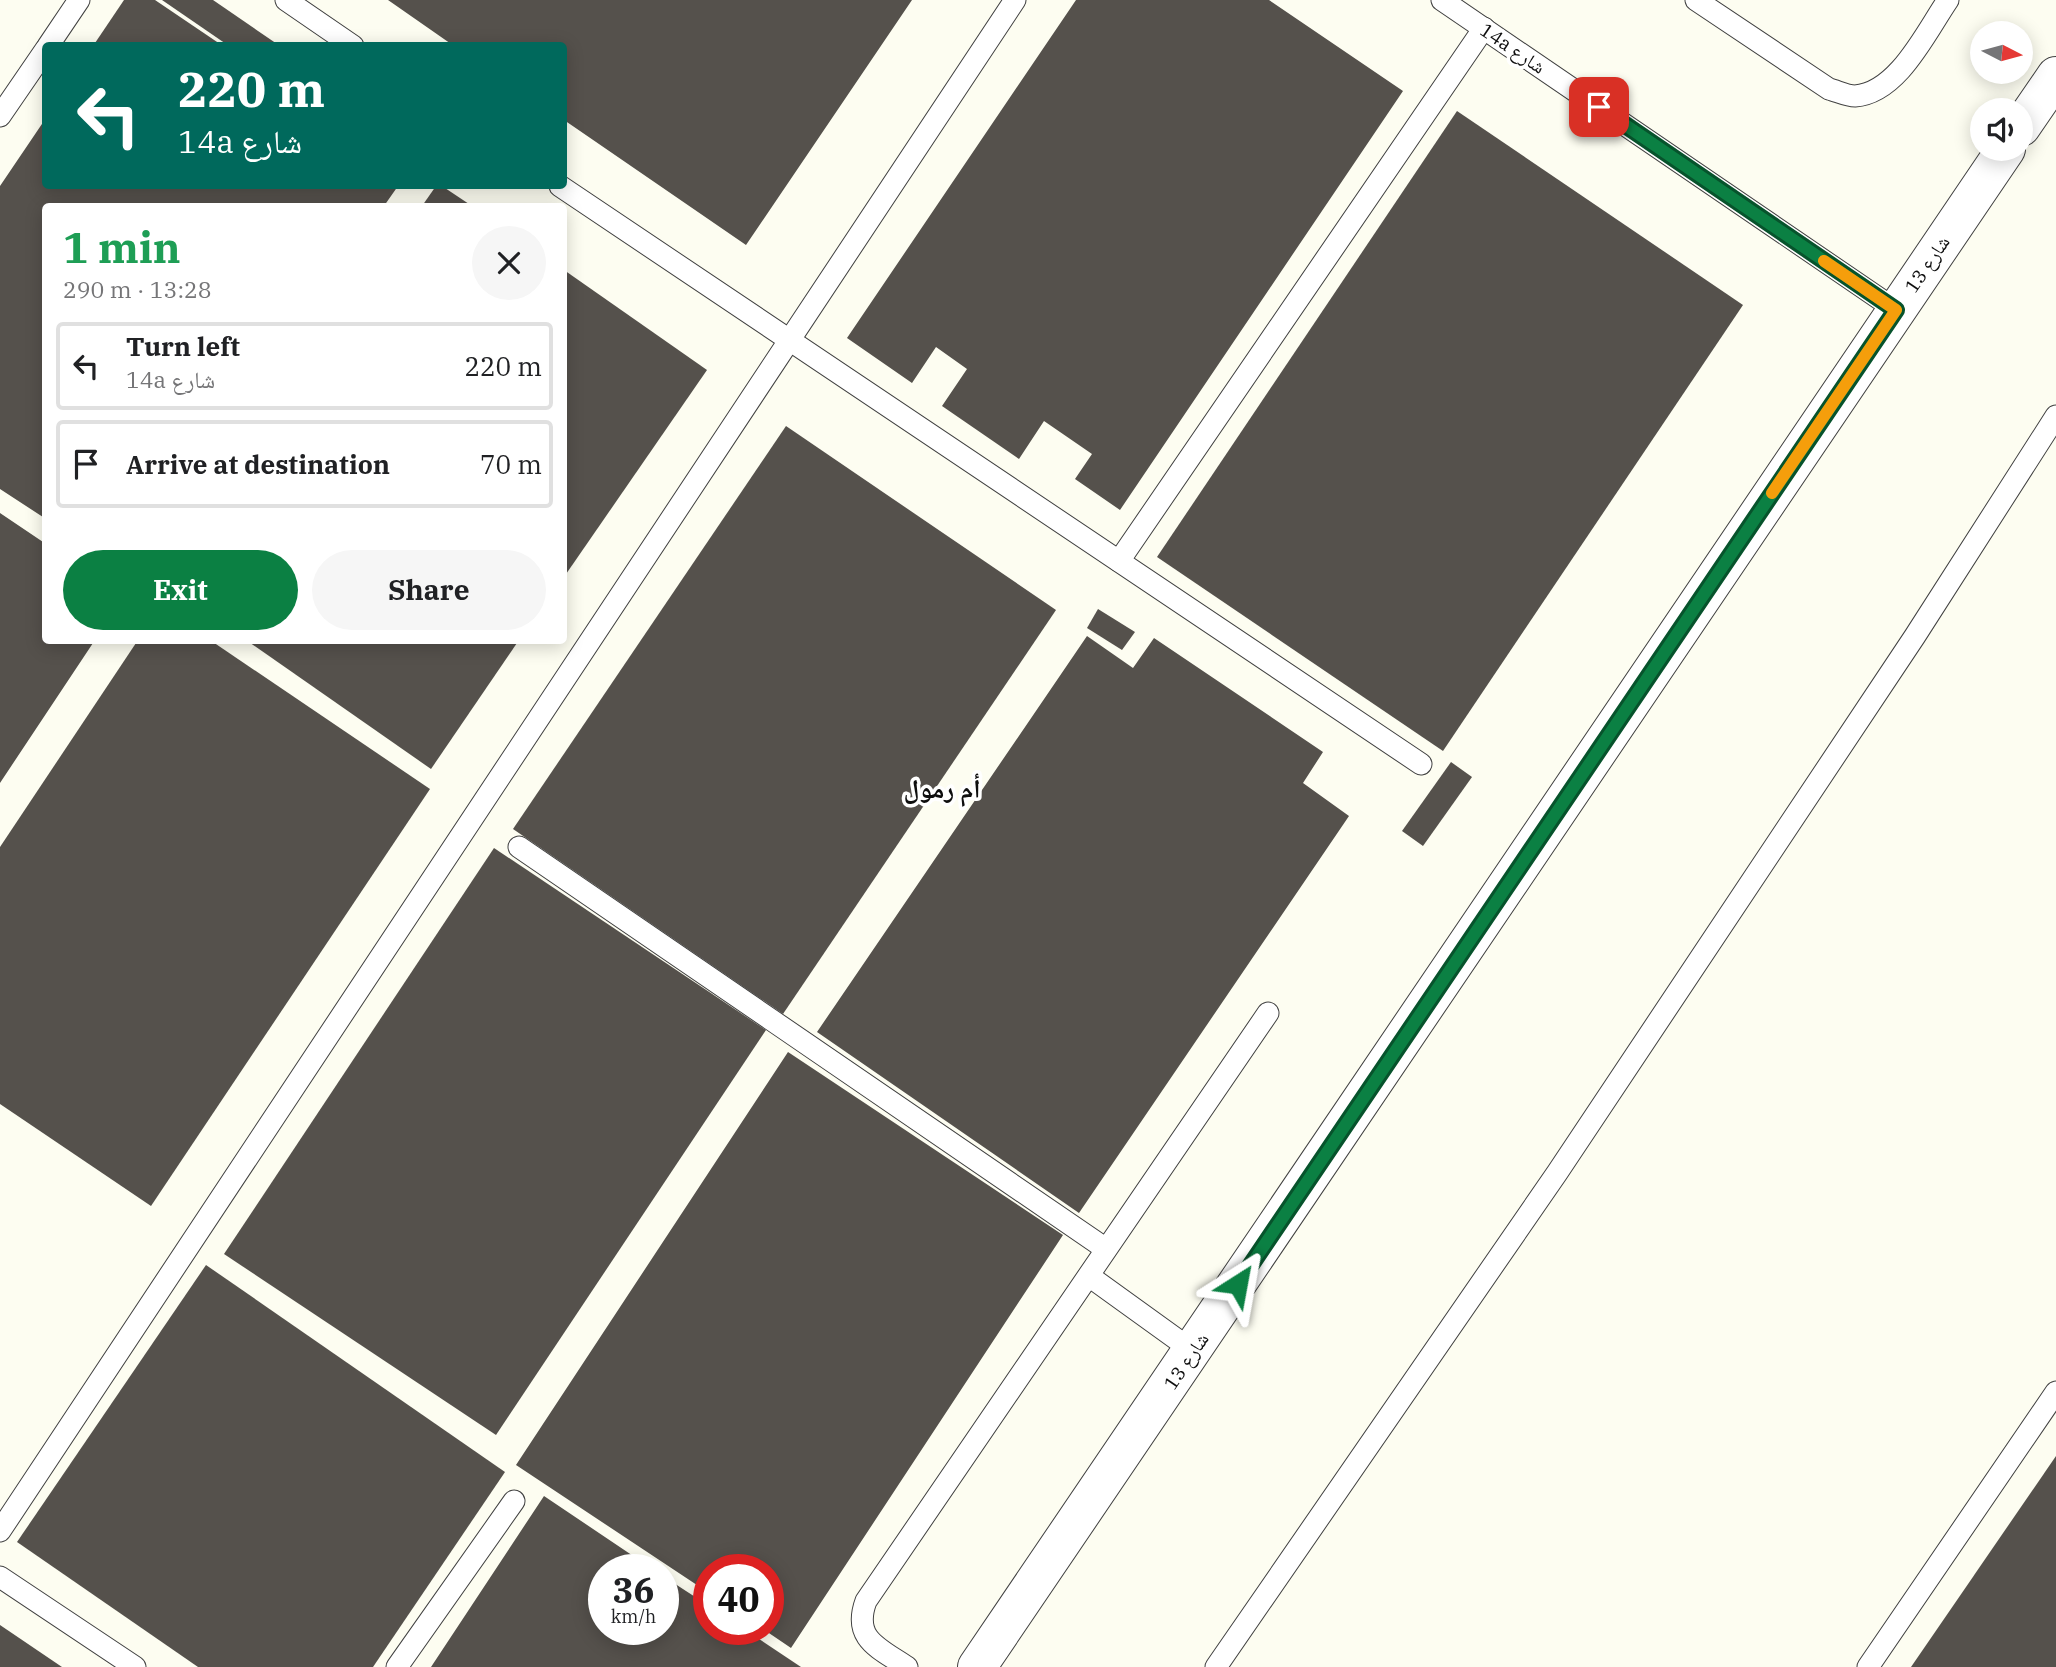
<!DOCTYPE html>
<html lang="en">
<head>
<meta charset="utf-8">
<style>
	:root { --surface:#fff; --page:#f6f6f6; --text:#202124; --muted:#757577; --line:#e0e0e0; --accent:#0b8043 }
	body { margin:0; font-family:"IBM Plex Serif","Noto Naskh Arabic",serif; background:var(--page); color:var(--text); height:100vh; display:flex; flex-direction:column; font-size:26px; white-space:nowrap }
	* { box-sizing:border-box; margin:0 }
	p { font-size:23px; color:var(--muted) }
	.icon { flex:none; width:38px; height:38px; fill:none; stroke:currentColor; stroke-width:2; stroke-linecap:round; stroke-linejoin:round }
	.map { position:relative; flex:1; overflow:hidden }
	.drawer { position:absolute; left:42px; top:203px; width:525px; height:441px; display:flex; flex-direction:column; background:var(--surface); border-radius:7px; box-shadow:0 4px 18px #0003 }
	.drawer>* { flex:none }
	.guide { position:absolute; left:42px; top:42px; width:525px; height:147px; border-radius:7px; box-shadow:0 4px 18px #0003; background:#00695c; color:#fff; overflow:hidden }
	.needle { width:46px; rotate:96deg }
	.buttons { position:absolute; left:1970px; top:21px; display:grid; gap:14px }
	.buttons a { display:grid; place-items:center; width:63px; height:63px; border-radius:50%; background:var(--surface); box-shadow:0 4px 18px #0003; font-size:35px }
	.speed { position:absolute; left:588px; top:1554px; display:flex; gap:14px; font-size:35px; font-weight:700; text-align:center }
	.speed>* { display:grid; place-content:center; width:91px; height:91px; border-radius:50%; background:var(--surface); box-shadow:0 4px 18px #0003; line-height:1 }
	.speed small { font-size:18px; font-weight:400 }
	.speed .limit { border:10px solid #d22; background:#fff; color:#111 }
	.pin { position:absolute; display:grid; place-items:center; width:60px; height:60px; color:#fff; margin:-30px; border-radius:14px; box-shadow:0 4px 10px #0006 }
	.me { position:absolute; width:77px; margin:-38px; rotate:34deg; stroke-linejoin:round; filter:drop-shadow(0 0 5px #0008) }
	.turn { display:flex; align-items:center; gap:24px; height:147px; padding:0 21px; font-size:32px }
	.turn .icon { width:91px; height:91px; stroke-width:2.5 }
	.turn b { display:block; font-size:49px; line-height:60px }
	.round { display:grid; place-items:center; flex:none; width:74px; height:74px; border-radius:37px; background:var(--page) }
	.overview { display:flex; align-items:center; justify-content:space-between; height:119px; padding:0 21px }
	h1 { font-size:42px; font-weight:700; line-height:52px; color:#1e9e55 }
	.cta { display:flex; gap:14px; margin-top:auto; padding:14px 21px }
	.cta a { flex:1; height:80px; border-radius:42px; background:var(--accent); color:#fff; font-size:28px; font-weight:700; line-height:80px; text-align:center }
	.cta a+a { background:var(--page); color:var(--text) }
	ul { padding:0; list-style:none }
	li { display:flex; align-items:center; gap:21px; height:88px; margin:0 14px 10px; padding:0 7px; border:4px solid var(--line); border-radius:7px }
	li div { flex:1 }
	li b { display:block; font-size:26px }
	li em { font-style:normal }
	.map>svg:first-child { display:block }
	.building { fill:#55514c }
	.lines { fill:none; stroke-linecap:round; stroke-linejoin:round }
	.service-casing { stroke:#414141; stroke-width:23 }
	.tertiary-casing { stroke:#414141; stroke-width:40 }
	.service { stroke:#fff; stroke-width:21 }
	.tertiary { stroke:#fff; stroke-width:38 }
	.route-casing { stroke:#07532c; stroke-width:18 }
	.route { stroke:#0b8043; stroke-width:12 }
	.slow { stroke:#f59e0b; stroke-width:12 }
	.labels { text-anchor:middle; stroke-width:7; stroke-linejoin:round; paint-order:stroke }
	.street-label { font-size:19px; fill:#0e0e0e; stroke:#fff }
	.district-label { font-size:26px; font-weight:bold; fill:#0e0e0e; stroke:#fff }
</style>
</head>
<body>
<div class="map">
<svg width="2056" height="1667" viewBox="0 0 2056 1667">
	<rect width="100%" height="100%" fill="#fdfdf1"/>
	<g class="building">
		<path d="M 124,0 L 155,0 L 223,46 L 93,46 Z"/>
		<path d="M 162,0 L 213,0 L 280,46 L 229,46 Z"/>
		<path d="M 388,0 L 912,0 L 746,245 L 564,120 L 564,46 L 454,46 Z"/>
		<path d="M 1076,0 L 1269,0 L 1403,91 L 1120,510 L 1075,479 L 1092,454 L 1044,421 L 1019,459 L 942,406 L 967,369 L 936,347 L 912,383 L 847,338 Z"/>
		<path d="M 1457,111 L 1743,305 L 1443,751 L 1157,557 Z"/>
		<path d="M 46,118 L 46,186 L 398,186 L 384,206 L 46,206 L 46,519 L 0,489 L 0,186 Z"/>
		<path d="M 436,186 L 442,186 L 472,206 L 422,206 Z"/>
		<path d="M 564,270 L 707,370 L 564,577 Z"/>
		<path d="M 786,426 L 1056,610 L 783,1014 L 513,829 Z"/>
		<path d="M 0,513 L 46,544 L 46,640 L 95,640 L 0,783 Z"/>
		<path d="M 1098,609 L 1135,632 L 1122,650 L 1087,628 Z"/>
		<path d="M 1087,636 L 1133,668 L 1154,638 L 1323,752 L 1303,783 L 1349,816 L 1079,1213 L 817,1032 Z"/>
		<path d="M 138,640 L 210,640 L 430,789 L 151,1206 L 0,1104 L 0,847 Z"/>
		<path d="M 246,640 L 519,640 L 431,769 Z"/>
		<path d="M 1451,762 L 1472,777 L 1423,846 L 1402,831 Z"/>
		<path d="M 494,848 L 766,1030 L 496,1435 L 224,1254 Z"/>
		<path d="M 788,1052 L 1063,1235 L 791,1648 L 763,1629 L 768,1629 L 768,1570 L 709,1570 L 709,1593 L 516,1465 Z"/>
		<path d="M 206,1265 L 505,1472 L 373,1667 L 198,1667 L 17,1542 Z"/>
		<path d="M 2056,1456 L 2056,1667 L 1911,1667 Z"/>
		<path d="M 544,1496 L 654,1570 L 604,1570 L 604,1629 L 663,1629 L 663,1576 L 709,1606 L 709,1629 L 744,1629 L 801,1667 L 431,1667 Z"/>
		<path d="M 0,1625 L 62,1667 L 0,1667 Z"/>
	</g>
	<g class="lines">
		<g class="service-casing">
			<g id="service">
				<path d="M 286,0 L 353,46"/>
				<path d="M 1442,0 L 1896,310"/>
				<path d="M 1696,0 L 1829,89 C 1837,91 1847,96 1855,96 C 1898,93 1926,32 1948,0"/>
				<path d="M 48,46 L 79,0"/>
				<path d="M 0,116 L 46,49"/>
				<path d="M 560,186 L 1421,764"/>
				<path d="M 1119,561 L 1484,28"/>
				<path d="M 519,847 L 1106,1249"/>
				<path d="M 1089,1276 L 1193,1351"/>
				<path d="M 0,1531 L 1015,0"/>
				<path d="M 0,1577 L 135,1667"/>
				<path d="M 397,1667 L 514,1501"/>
				<path d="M 907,1667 C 879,1648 852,1639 866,1601 L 1268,1013"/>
				<path d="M 1216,1667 L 1557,1173 L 1915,636 L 2056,416"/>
				<path d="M 1868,1667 L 2056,1392"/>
			</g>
		</g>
		<g class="tertiary-casing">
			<g id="tertiary">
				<path d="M 2021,127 L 2056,76"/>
				<path d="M 977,1667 L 2006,149"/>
			</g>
		</g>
		<use href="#service" class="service"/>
		<use href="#tertiary" class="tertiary"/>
	</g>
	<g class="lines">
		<g class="route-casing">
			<path id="route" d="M 1238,1284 L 1896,310 L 1599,107"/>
		</g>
		<use href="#route" class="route"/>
		<path class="slow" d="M 1772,493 L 1896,310 L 1824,261"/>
	</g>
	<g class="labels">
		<g class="street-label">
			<text transform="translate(1513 48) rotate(34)" y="7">14a شارع</text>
			<text transform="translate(1927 264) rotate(-56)" y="7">شارع 13</text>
			<text transform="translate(1186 1361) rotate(-56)" y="7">شارع 13</text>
		</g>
		<g class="district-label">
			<text x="942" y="798">أم رمول</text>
		</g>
	</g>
</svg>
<div class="buttons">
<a><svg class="needle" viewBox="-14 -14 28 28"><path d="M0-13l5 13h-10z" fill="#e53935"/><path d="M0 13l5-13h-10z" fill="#757577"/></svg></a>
<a><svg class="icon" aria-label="sound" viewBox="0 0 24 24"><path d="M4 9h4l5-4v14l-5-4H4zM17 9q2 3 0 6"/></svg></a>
</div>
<div class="speed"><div>36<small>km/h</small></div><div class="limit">40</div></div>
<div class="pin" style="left:1599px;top:107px;background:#d93025"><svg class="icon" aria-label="arrive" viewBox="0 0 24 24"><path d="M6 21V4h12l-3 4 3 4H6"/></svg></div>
<svg class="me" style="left:1238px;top:1284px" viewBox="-20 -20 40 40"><path d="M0-17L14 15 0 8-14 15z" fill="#0b8043" stroke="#fff" stroke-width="4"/></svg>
<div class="guide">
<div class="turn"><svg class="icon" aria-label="left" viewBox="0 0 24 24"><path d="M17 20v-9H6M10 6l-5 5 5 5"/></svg><div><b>220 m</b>14a شارع</div></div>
</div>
<section class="drawer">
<div class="overview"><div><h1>1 min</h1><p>290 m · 13:28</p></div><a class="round"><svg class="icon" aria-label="close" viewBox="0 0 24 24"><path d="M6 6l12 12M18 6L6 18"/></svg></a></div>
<ul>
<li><svg class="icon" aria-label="left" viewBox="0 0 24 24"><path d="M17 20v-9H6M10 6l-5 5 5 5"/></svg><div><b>Turn left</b><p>14a شارع</p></div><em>220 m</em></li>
<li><svg class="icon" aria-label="arrive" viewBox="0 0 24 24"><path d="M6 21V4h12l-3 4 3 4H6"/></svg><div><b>Arrive at destination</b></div><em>70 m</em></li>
</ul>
<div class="cta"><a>Exit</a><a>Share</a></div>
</section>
</div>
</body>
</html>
